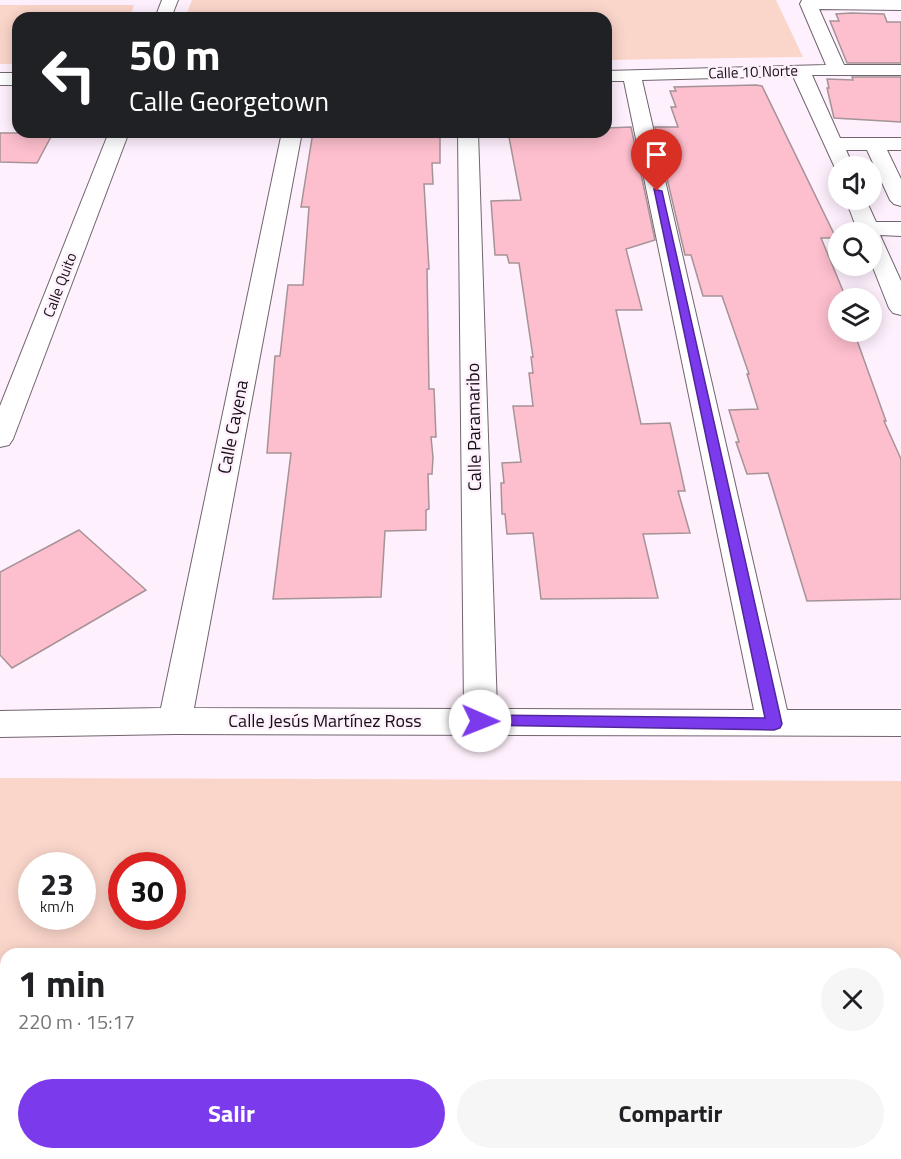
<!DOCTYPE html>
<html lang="es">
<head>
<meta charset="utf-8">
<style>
	:root { --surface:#fff; --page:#f6f6f6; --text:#202124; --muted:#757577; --accent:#7c3aed }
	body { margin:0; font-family:"Titillium Web",sans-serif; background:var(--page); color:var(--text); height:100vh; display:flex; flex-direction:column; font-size:22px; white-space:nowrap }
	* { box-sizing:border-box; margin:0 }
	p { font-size:20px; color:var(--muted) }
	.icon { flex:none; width:33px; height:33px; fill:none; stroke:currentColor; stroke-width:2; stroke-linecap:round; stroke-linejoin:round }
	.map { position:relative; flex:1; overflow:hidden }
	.side { position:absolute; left:0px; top:948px; width:902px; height:212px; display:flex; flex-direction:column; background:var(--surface); border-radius:18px 18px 0 0; box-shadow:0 3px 15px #0003 }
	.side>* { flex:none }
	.top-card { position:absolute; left:12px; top:12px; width:600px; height:126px; border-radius:18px; box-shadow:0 3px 15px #0003; background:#202124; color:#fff; overflow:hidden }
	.buttons { position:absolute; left:828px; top:156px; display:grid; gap:12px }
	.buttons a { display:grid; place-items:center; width:54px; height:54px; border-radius:50%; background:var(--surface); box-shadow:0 3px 15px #0003; font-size:30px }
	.speed { position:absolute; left:18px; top:852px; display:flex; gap:12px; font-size:30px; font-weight:700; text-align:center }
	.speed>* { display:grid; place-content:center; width:78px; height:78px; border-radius:50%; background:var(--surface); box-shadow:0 3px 15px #0003; line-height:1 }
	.speed small { font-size:15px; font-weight:400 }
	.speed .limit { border:9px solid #d22; background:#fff; color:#111 }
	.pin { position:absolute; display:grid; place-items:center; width:51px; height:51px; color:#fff; margin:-62px -26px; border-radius:50% 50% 50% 0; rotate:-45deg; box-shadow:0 0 6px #0007 }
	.pin .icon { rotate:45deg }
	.me { position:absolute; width:66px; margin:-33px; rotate:91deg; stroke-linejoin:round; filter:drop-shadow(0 0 4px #0008) }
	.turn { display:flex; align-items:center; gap:21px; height:126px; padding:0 18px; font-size:27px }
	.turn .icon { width:78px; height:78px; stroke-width:2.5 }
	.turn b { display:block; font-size:42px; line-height:51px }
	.round { display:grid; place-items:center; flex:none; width:63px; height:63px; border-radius:32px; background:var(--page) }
	.headline { display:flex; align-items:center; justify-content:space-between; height:102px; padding:0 18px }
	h1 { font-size:36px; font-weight:700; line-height:45px }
	.button { display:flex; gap:12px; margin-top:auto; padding:12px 18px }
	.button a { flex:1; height:69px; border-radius:36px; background:var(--accent); color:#fff; font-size:24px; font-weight:700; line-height:69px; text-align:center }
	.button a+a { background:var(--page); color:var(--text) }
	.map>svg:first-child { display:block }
	.green { fill:#fad5ca; fill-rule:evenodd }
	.building { fill:#fdbecd; stroke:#a59397; stroke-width:1.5 }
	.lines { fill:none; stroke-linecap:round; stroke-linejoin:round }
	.minor-casing { stroke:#71656f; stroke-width:2 }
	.minor { fill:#fff; fill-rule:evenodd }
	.route { fill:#7c3aed; stroke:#51269a; stroke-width:1.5 }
	.labels { text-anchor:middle; stroke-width:5; stroke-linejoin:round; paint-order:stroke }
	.far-street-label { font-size:15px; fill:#151014; stroke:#fef0fd }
	.street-label { font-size:18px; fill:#151014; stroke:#fef0fd }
</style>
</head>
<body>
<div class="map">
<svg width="901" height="1159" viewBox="0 0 901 1159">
	<rect width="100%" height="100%" fill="#fef0fd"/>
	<g class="green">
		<path d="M 192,0 L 776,0 L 803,57 L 606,60 L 606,18 L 185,18 Z"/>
		<path d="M 0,5 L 134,5 L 130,18 L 18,18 L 18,64 L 0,64 Z"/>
		<path d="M 0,778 L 901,781 L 901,1159 L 0,1159 ZM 32,866 L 82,866 L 82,916 L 32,916 ZM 122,866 L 172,866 L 172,916 L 122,916 ZM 6,954 L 896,954 L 896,1154 L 6,1154 Z"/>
	</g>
	<g class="building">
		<path d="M 851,13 L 884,14 L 887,22 L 901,22 L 901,63 L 847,63 L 830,21 L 839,21 L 836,14 Z"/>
		<path d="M 852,77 L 901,77 L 901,122 L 834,118 L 827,88 L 829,88 L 827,79 L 853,80 Z"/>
		<path d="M 756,85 L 762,86 L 836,238 L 821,238 L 846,298 L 838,298 L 838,332 L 854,332 L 886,421 L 884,421 L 901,459 L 901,599 L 807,601 L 768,473 L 747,474 L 736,442 L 739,442 L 729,410 L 758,409 L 747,374 L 749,374 L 722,296 L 703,296 L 691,255 L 685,255 L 655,127 L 678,127 L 671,107 L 676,107 L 670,91 L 676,91 L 674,87 Z"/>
		<path d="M 631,127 L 655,240 L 626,249 L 642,310 L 616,310 L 641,424 L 670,423 L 685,491 L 678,491 L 690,533 L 643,534 L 658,598 L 541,599 L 533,533 L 507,534 L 505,514 L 502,514 L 501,483 L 504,483 L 502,463 L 521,462 L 513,406 L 533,406 L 529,373 L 533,373 L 531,357 L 533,357 L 519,263 L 509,263 L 507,255 L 495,255 L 491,201 L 521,200 L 508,132 L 606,132 L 606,128 Z"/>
		<path d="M 313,132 L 440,132 L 440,163 L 432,163 L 433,184 L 424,184 L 429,269 L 427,269 L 429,389 L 434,389 L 436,437 L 431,437 L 433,457 L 432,474 L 428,474 L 429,509 L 426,510 L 426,530 L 385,531 L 381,597 L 273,599 L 291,453 L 267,453 L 275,356 L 280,356 L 288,285 L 303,285 L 309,207 L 301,207 Z"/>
		<path d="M 0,133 L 53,133 L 37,163 L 0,162 Z"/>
		<path d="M 79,530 L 146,590 L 12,668 L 0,655 L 0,572 Z"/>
	</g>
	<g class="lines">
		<g class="minor-casing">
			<g id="minor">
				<path d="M 162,0 L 178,0 L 171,18 L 155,18 Z"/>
				<path d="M 802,0 L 901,0 L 901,10 L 819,9 L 844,65 L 901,65 L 901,75 L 812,75 L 840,138 L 901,138 L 901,150 L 887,150 L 901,179 L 901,206 L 894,204 L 890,200 L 867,150 L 846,150 L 853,166 L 838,166 L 838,171 L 836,170 L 793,76 L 642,80 L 787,710 L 901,710 L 901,736 L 175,734 L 0,737 L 0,711 L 161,708 L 282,132 L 302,132 L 194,708 L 464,709 L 458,132 L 478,132 L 497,709 L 754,710 L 624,81 L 606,81 L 606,71 L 826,65 L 800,4 Z"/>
				<rect x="0" y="73" width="18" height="12"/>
				<path d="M 109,132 L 129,132 L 13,439 L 9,445 L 0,447 L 0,406 Z"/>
				<path d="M 846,200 L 866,200 L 876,222 L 901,222 L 901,236 L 880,235 L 901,281 L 901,315 L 893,313 L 889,308 L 872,265 L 872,232 L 858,232 Z"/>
			</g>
		</g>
		<use href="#minor" class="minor"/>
	</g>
	<path class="route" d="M 654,189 L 662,191 L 782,724 L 780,728 L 774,730 L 475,725 L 473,721 L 475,717 L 480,715 L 765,718 Z"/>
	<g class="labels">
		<g class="far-street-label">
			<text transform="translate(753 72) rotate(-2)" y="5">Calle 10 Norte</text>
			<text transform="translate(60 285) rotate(-69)" y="5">Calle Quito</text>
		</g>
		<g class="street-label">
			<text transform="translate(233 427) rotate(-79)" y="6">Calle Cayena</text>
			<text transform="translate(474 427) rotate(-91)" y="6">Calle Paramaribo</text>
			<text x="325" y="727">Calle Jesús Martínez Ross</text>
		</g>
	</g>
</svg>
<div class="buttons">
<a><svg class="icon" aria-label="sound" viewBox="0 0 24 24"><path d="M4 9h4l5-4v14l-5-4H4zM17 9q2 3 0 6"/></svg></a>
<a><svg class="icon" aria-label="search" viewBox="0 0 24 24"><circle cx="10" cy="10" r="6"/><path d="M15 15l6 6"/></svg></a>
<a><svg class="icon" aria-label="layers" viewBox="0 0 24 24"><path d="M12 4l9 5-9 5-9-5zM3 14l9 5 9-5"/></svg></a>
</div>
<div class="speed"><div>23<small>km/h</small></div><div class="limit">30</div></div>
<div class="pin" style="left:657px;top:191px;background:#d93025"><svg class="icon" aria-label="arrive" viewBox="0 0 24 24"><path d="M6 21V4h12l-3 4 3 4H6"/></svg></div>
<svg class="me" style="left:480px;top:721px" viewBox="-20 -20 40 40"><circle r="19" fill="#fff"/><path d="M0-13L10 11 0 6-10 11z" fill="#7c3aed"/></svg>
<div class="top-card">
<div class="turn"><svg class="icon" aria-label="left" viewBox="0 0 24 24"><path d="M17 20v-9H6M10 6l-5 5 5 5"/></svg><div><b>50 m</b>Calle Georgetown</div></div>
</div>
<section class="side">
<div class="headline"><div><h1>1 min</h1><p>220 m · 15:17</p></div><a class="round"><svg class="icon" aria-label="close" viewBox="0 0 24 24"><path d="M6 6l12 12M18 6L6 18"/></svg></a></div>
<div class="button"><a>Salir</a><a>Compartir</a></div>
</section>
</div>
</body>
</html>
